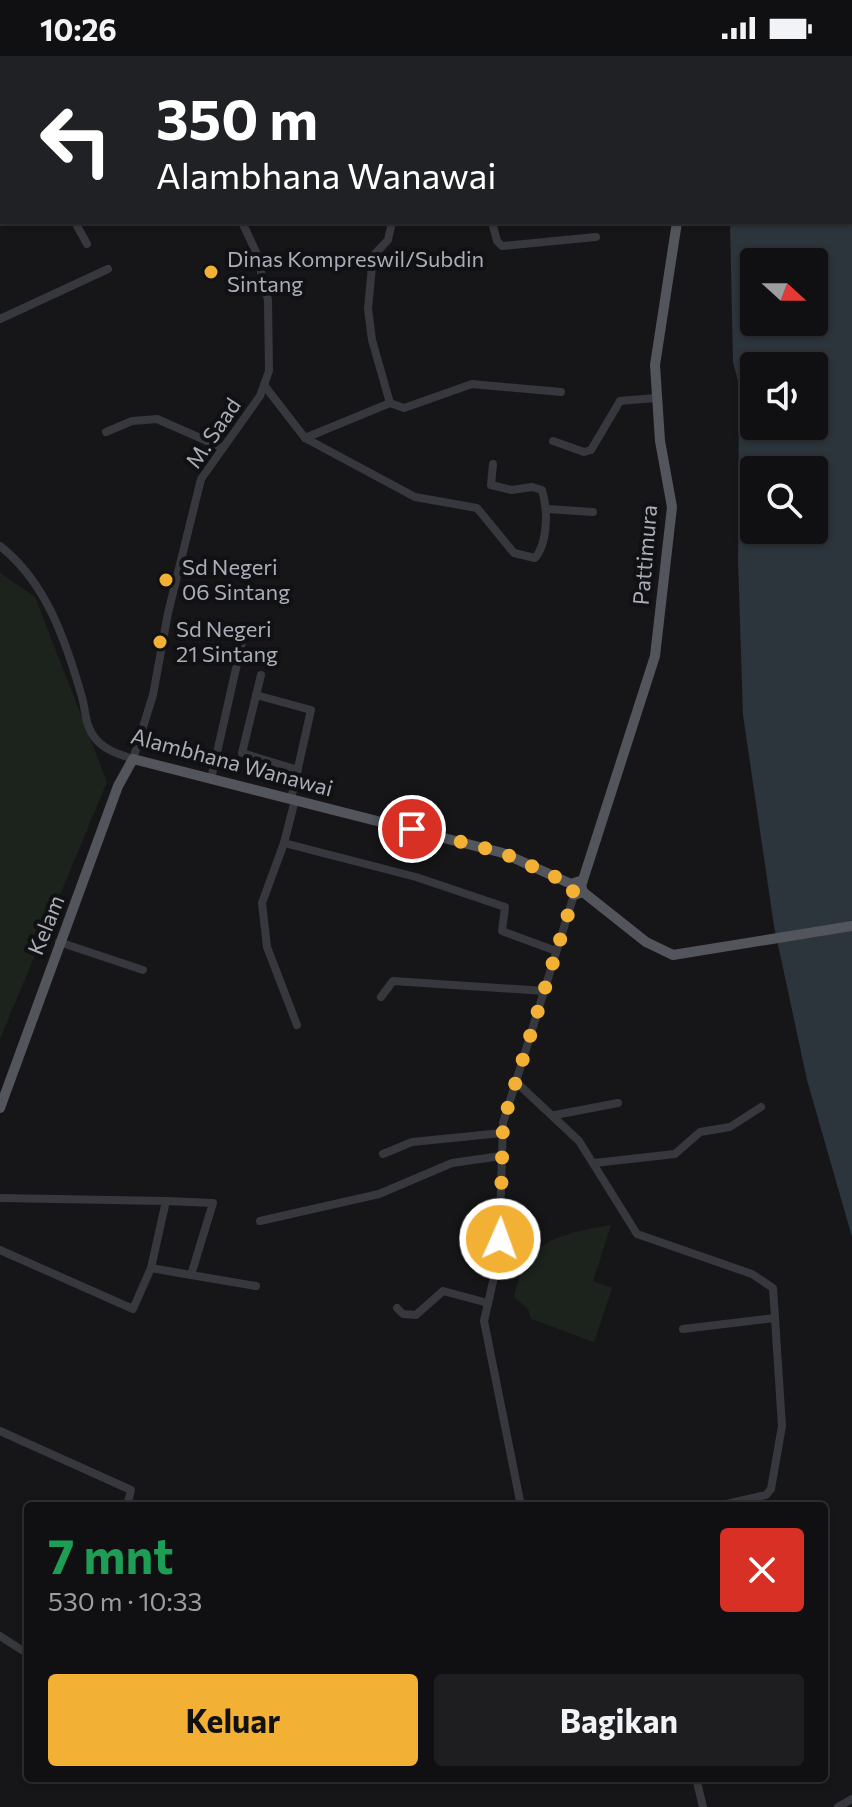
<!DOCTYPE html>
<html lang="id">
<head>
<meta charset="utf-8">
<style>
	:root { --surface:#101012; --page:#1e1e20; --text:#f1f3f6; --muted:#9c9d9f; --line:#303032; --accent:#f2b134 }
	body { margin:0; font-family:Commissioner,sans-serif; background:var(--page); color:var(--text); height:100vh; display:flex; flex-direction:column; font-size:30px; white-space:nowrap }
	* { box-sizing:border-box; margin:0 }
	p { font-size:26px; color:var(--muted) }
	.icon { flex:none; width:44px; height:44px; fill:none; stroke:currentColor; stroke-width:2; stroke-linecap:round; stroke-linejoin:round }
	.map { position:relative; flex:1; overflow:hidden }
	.drawer { position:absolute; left:24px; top:1446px; width:804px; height:280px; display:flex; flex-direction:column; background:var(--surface); border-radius:8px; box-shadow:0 2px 6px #0004,0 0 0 2px var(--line) }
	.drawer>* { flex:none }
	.guide { position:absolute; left:0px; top:0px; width:852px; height:168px; box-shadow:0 2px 6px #0004,0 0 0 2px var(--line); background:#202124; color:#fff; overflow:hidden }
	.needle { width:52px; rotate:111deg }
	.controls { position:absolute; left:740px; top:192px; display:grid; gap:16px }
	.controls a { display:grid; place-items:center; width:88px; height:88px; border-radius:8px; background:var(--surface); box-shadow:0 2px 6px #0004,0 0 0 2px var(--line); font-size:40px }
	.pin { position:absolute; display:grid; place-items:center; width:68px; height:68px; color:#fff; margin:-34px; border:4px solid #fff; border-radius:50%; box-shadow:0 2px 8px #0007 }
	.me { position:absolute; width:88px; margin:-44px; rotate:2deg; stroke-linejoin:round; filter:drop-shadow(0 0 6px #0008) }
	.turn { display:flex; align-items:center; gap:28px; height:168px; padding:0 24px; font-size:36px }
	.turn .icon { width:104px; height:104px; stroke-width:2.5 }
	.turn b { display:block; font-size:56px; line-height:68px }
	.round { display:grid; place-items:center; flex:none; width:84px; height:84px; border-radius:8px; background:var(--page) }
	.overview { display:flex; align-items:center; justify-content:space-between; height:136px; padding:0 24px }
	h1 { font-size:48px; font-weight:700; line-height:60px; color:#1e9e55 }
	.button { display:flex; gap:16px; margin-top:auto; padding:16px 24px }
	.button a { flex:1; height:92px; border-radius:8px; background:var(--accent); color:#111; font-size:32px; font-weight:700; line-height:92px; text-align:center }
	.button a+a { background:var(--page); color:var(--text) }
	.status { display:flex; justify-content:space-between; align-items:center; height:56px; padding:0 40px; background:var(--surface); direction:ltr }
	.status svg { height:22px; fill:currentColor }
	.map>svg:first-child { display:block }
	.green { fill:#1c231d }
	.water { fill:#2c353c; fill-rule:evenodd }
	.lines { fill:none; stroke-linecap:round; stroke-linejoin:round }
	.minor { stroke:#37383d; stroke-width:8 }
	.major { stroke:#53555c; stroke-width:10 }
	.route { stroke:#f2b134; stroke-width:14; stroke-dasharray:0 25.2 }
	.poi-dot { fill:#f2b134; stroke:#111113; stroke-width:3 }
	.labels { text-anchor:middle; stroke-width:8; stroke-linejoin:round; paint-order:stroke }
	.poi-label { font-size:22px; fill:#a8adb8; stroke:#111113; text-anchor:start }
	.street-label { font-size:22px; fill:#a8adb8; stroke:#111113 }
</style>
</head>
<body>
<div class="status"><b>10:26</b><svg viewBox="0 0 49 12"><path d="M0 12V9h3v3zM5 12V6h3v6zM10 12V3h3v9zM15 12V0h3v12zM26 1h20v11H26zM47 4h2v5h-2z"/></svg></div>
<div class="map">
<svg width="852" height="1751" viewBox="0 0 852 1751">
	<rect width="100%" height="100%" fill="#161618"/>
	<g class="green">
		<path d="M 0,517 L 35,541 L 107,726 L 0,983 Z"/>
		<path d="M 611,1169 L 593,1225 L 612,1232 L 594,1286 L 531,1263 L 528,1253 L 514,1241 C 525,1184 559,1178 611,1169 Z"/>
	</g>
	<path class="water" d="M 745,0 L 852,0 L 852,1181 L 807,1024 L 774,870 L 743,659 L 738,505 L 739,329 L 733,306 L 730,166 L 850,166 L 850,2 ZM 754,206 L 814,206 L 814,266 L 754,266 ZM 754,310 L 814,310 L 814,370 L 754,370 ZM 754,414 L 814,414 L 814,474 L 754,474 Z"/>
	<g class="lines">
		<g class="minor">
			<path d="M 569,0 L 573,2"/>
			<path d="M 185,2 L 185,0"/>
			<path d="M 0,66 L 2,66"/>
			<path d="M 0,115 L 2,114"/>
			<path d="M 75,166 L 87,188"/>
			<path d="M 492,166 L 497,185 L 502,190 L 596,181"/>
			<path d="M 0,263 L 108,213"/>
			<path d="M 264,329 L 305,382 L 415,441 L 477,452 L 514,497 L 535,502 C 548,487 548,453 542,434 L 532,431 L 512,434 L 491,429 L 493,408"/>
			<path d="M 390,347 L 372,284 L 368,253 L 373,200 L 388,184 L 392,166"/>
			<path d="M 106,376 L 132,365 L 157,363 L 223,392"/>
			<path d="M 305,382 L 390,347 L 404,352 L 472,328 L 561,336"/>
			<path d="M 553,385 L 584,396 L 591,394 L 620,345 L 655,342"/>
			<path d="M 547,453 L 593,456"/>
			<path d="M 0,490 C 47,527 66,586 82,641 C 86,656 85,670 95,682 C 104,694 119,698 133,703 L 153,639 L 168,557 L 201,423 L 260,340 L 269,315 L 268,244 L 256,196 L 242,166"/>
			<path d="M 261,619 L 242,697 L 298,714"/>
			<path d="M 256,639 L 311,654 L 291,743"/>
			<path d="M 211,723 L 244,577"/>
			<path d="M 295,744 L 284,787 L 262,847 L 267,891 L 297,969"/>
			<path d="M 284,787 L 416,821 L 505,851 L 502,875 L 556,895"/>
			<path d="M 59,886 L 143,914"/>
			<path d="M 381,941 L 393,925 L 544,935"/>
			<path d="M 515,1025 L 579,1085 L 637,1178 L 752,1218 L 773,1232 L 782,1370 L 771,1433 L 766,1439 L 718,1450"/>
			<path d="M 555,1059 L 618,1047"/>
			<path d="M 383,1098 L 412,1086 L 502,1077"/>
			<path d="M 594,1107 L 675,1098 L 700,1076 L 730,1071 L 761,1051"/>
			<path d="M 0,1142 L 166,1145 L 151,1212 L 133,1253 L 0,1194"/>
			<path d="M 166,1145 L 213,1147 L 191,1219 L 256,1230"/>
			<path d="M 260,1165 L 379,1138 L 452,1107 L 501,1100"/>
			<path d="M 151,1212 L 191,1219"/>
			<path d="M 397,1252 L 403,1258 L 416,1259 L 443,1235 L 488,1247"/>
			<path d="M 683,1273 L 775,1262"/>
			<path d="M 0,1375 L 131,1434 L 127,1450"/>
			<path d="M 521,1450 L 484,1265 L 499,1199 L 503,1067 L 574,839"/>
			<path d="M 0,1580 L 28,1598"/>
			<path d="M 696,1722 L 703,1751"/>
			<path d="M 838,1751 L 852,1743"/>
		</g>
		<g class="major">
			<path d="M 712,0 L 712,2"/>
			<path d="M 582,827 L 655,600 L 672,451 L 660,385 L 655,309 L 677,166"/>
			<path d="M 583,836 L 646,886 L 673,899 L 852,870"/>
			<path d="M 0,1052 L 118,730 L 133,703 L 503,797 L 571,828 L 580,825 L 583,836 L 574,839 L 571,828"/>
		</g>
	</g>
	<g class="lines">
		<path class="route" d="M 412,773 L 503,797 L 571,828 L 574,839 L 503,1067 L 500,1183"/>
	</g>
	<g class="poi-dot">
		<circle cx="211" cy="216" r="8"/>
		<circle cx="166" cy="524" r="8"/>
		<circle cx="160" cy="586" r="8"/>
	</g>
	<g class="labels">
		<g class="poi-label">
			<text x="227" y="211">Dinas Kompreswil/Subdin<tspan x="227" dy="25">Sintang</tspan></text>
			<text x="182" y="519">Sd Negeri<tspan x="182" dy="25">06 Sintang</tspan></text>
			<text x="176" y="581">Sd Negeri<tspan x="176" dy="25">21 Sintang</tspan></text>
		</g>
		<g class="street-label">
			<text transform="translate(213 377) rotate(-56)" y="8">M. Saad</text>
			<text transform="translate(645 499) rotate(-85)" y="8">Pattimura</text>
			<text transform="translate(232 706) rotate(15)" y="8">Alambhana Wanawai</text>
			<text transform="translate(46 869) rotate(-68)" y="8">Kelam</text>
		</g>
	</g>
</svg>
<div class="controls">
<a><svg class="needle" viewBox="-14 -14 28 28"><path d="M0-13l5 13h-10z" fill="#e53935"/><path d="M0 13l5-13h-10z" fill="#9c9d9f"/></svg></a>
<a><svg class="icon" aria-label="sound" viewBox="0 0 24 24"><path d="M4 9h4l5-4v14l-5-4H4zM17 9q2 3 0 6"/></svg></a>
<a><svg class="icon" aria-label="search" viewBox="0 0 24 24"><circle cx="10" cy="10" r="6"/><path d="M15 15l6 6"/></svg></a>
</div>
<div class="pin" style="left:412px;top:773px;background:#d93025"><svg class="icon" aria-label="arrive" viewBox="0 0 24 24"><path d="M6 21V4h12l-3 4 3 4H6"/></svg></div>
<svg class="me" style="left:500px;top:1183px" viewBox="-20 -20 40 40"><circle r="17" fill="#f2b134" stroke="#fff" stroke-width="3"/><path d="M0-11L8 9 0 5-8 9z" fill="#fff"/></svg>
<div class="guide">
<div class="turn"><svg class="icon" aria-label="left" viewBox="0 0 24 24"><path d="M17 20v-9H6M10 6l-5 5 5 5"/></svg><div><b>350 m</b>Alambhana Wanawai</div></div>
</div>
<section class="drawer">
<div class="overview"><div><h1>7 mnt</h1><p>530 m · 10:33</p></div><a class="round" style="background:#d93025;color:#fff"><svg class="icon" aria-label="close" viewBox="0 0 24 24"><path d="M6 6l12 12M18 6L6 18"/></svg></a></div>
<div class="button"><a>Keluar</a><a>Bagikan</a></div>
</section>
</div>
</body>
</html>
